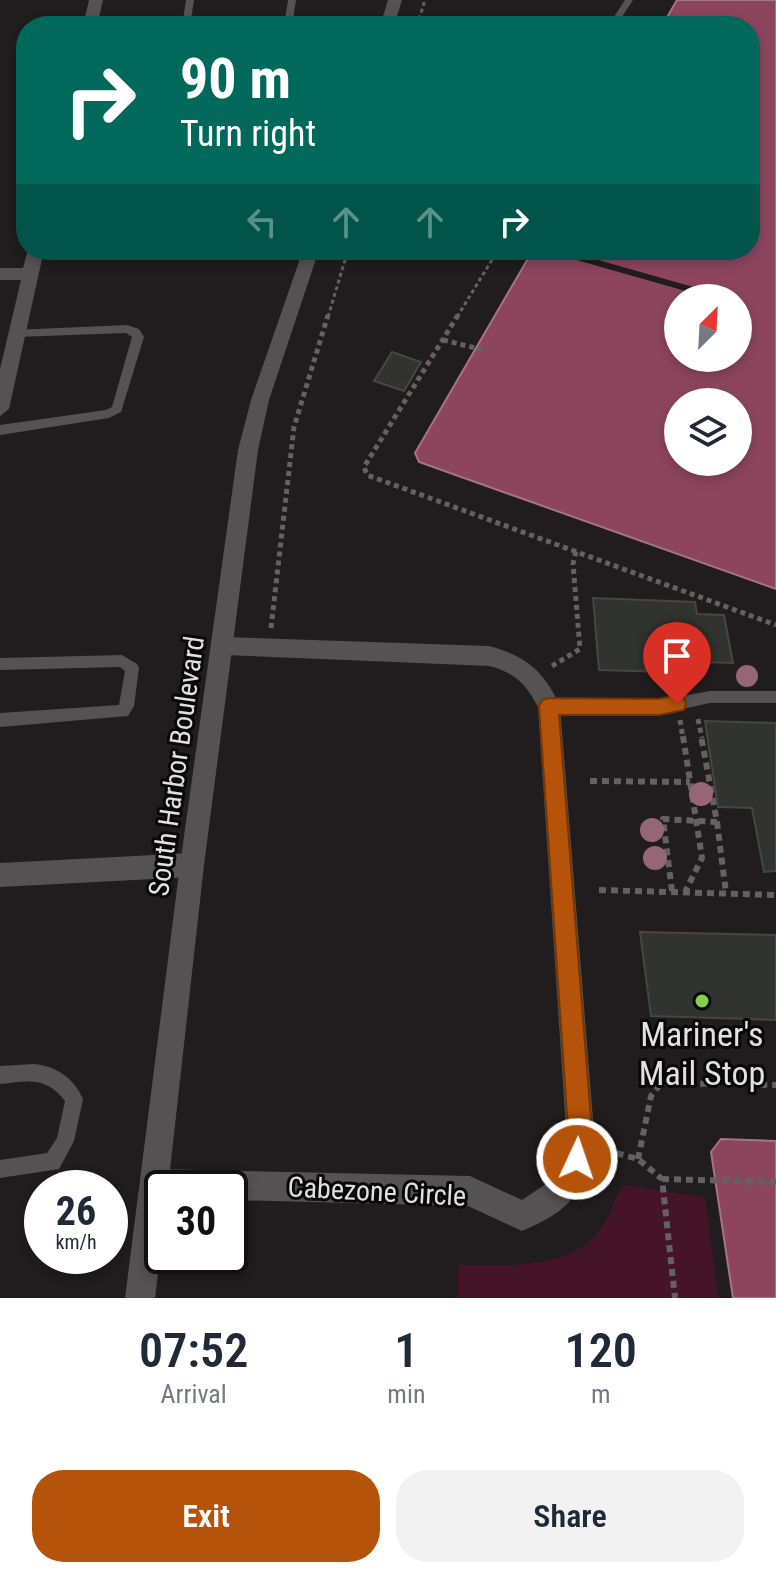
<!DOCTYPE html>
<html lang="en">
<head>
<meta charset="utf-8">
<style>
	:root { --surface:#fff; --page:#f2f2f3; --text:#1f2937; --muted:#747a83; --accent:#b45309 }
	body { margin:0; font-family:"Roboto Condensed",sans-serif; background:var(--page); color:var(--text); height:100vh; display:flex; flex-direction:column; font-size:30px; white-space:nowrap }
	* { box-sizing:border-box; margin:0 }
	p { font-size:26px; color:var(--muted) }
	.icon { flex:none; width:44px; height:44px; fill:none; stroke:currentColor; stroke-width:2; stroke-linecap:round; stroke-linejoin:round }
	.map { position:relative; height:1298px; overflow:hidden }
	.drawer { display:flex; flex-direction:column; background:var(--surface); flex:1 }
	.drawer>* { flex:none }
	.hud { position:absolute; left:16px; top:16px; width:744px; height:244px; border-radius:32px; box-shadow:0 4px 12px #0003; background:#00695c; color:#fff; overflow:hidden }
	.needle { width:52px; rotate:24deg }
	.buttons { position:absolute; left:664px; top:284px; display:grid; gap:16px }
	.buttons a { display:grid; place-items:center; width:88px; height:88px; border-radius:50%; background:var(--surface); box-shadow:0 4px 12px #0003; font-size:40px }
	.speed { position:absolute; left:24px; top:1170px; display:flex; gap:16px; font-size:40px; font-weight:700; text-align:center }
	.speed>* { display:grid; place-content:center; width:104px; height:104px; border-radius:50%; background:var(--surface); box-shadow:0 4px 12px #0003; line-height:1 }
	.speed small { font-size:20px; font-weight:400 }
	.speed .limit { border:4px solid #111; border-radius:12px; background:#fff; color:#111 }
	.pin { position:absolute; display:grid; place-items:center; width:68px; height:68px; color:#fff; margin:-82px -34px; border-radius:50% 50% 50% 0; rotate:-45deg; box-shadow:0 0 8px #0007 }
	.pin .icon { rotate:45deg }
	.me { position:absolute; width:88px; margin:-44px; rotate:3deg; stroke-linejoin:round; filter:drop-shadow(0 0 6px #0008) }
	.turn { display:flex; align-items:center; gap:28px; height:168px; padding:0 32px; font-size:36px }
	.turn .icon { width:104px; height:104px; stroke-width:2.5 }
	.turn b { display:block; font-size:56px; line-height:68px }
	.lanes { display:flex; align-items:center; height:76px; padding:0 32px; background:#0003; justify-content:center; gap:40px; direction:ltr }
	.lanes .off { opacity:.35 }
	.eta { display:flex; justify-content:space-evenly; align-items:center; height:136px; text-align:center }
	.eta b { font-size:48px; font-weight:600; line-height:56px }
	.cta { display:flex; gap:16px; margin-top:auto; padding:16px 32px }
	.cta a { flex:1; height:92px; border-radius:32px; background:var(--accent); color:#fff; font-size:32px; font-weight:600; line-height:92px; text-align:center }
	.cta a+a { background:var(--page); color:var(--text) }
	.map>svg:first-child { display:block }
	.green { fill:#451427 }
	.water { fill:#8d455e; stroke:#a77485; stroke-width:2; fill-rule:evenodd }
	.pier { fill:#211c1d }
	.building { fill:#30332e; stroke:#444743; stroke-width:2 }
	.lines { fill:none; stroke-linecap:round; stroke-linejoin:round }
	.path-far2 { stroke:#656162; stroke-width:3; stroke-dasharray:4 3; stroke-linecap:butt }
	.path-far1 { stroke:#656162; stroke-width:5; stroke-dasharray:5 4; stroke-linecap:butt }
	.path { stroke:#656162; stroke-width:6; stroke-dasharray:7 5; stroke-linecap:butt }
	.service { fill:#545252; fill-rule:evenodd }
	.minor { fill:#545252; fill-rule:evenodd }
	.tertiary { fill:#545252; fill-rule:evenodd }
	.tree { fill:#976676 }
	.route { fill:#b45309; stroke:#753606; stroke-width:2 }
	.poi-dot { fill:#86cf4b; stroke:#090707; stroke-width:3 }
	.labels { text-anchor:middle; stroke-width:6; stroke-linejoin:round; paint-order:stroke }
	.street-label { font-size:28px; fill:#e3e0e1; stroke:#090707 }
	.near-poi-label { font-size:34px; fill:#e3e0e1; stroke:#090707 }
</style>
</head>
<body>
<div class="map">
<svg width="776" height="1298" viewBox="0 0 776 1298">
	<rect width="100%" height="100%" fill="#211c1d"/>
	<path class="green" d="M 623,1185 L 705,1197 L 718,1298 L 458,1298 L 458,1265 C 502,1265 570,1271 600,1230 C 609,1217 615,1199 623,1185 Z"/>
	<g class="water">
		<path d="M 677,0 L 776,0 L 776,589 L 419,462 L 415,453 L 533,250 L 750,250 L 750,26 L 662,26 ZM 678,298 L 738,298 L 738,358 L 678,358 ZM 678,402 L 738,402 L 738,462 L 678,462 Z"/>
		<path d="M 721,1139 L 776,1141 L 776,1298 L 733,1298 L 711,1152 Z"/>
	</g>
	<path class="pier" d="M 553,250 L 563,250 L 732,298 L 710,298 L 552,253 Z"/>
	<g class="building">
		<path d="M 392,352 L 421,362 L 404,391 L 374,381 Z"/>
		<path d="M 593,598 L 695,602 L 697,614 L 724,615 L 733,663 L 701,662 L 703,673 L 599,670 Z"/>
		<path d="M 705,721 L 776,723 L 776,871 L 764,872 L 752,808 L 718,807 Z"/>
		<path d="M 640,932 L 776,935 L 776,1020 L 651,1016 Z"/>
	</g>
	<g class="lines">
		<g class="path-far2">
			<path d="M 638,20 L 664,26"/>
			<path d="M 417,26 L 425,0"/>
			<path d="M 328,317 L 348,250"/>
			<path d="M 457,317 L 498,250"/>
		</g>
		<g class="path-far1">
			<path d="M 458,315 L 364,467 L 367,475 L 776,625"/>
			<path d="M 443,340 L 488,351"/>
			<path d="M 271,628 L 294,427 L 328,315"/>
			<path d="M 552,666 L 580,649 L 573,564 L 576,551"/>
			<path d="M 698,719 L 702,738"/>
			<path d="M 680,720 L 683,738"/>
		</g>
		<g class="path">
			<path d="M 683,736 L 702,858 L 685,892"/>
			<path d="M 590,781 L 690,782"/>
			<path d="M 717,822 L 726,893"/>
			<path d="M 599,890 L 776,895"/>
			<path d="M 672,891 L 663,819 L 717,822 L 701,736"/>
			<path d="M 605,1150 L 638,1159 L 662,1179 L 675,1298"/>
			<path d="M 638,1159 L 651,1096 L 661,1083 L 776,1085"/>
			<path d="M 662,1179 L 776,1182"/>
		</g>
		<g class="service">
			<path d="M 186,0 L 194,0 L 190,26 L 182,26 Z"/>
			<path d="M 288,0 L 296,0 L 292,26 L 284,26 Z"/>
			<path d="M 625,0 L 633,0 L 616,26 L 608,26 Z"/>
			<path d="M 127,325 L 139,329 L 144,337 L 121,412 L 109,418 L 0,435 L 0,425 L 106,410 L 112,407 L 132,337 L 126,333 L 17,337 L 13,336 L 13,330 Z"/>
			<path d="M 122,655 L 137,664 L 139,668 L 134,706 L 128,716 L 0,727 L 0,713 L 119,705 L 125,671 L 120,667 L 0,670 L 0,658 Z"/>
			<path d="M 710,691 L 776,691 L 776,703 L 710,703 L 659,714 L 549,713 L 544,711 L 542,706 L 544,701 L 549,699 L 659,700 Z"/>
			<path d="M 34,1064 C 56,1066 74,1078 83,1099 L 74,1141 L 59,1169 L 0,1178 L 0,1160 L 47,1153 L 57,1138 L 65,1101 C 46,1076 28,1081 0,1084 L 0,1066 Z"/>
		</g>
		<g class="minor">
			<path d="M 89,0 L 103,0 L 97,26 L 83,26 Z"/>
			<path d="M 28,250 L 44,250 L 9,409 L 0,416 L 0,369 L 21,280 L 0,280 L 0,268 L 23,268 Z"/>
			<path d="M 223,637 L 489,646 C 526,656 544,671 560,706 L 595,1144 C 583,1194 570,1211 522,1231 L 468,1206 L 230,1200 L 230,1188 L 162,1188 L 162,1199 L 145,1194 L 140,1184 L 145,1174 L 155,1169 L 470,1176 L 522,1200 L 553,1179 L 567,1144 L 538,707 C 526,684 514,672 489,666 L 223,655 L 215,653 L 212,646 L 215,639 Z"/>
			<path d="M 192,853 L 201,856 L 204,865 L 201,874 L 192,877 L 0,887 L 0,863 Z"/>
		</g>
		<g class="tertiary">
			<path d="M 388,0 L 402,0 L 394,26 L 380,26 Z"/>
			<path d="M 303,250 L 319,250 L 269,400 L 258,450 L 204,865 L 168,1188 L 162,1188 L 162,1240 L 155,1298 L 125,1298 L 180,865 L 238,450 L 251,400 Z"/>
		</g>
	</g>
	<g class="tree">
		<circle cx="747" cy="676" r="11"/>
		<circle cx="701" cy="794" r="12"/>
		<circle cx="652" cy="830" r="12"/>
		<circle cx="655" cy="858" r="12"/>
	</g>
	<path class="route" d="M 677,695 L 684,698 L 686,704 L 684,710 L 659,715 L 559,715 L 593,1144 L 586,1168 L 577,1171 L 569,1168 L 565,1159 L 569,1144 L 539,706 L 542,700 L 549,698 L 659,699 Z"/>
	<circle class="poi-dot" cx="702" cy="1001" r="8"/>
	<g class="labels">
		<g class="street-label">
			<text transform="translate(176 766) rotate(-82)" y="10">South Harbor Boulevard</text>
			<text transform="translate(377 1191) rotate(3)" y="10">Cabezone Circle</text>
		</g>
		<g class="near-poi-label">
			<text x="702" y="1046">Mariner's<tspan x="702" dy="39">Mail Stop</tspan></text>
		</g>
	</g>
</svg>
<div class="buttons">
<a><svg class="needle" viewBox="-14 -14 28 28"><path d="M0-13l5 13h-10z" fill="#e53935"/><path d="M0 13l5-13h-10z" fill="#747a83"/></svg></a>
<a><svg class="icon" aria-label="layers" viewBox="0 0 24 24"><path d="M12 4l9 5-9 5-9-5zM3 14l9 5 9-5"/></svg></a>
</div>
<div class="speed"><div>26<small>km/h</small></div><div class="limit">30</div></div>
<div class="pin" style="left:677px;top:704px;background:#d93025"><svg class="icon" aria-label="arrive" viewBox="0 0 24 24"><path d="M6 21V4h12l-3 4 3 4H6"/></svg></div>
<svg class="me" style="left:577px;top:1159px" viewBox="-20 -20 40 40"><circle r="17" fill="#b45309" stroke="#fff" stroke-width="3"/><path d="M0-11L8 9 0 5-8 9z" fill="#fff"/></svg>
<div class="hud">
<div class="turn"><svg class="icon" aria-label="right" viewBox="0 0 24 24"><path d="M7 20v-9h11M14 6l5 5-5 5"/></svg><div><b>90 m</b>Turn right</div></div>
<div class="lanes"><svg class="icon off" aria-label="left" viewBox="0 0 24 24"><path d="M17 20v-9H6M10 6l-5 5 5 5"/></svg><svg class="icon off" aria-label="ahead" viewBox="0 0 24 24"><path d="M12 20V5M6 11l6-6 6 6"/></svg><svg class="icon off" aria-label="ahead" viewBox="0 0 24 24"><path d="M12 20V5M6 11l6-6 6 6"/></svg><svg class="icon" aria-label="right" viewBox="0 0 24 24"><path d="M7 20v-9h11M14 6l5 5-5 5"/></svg></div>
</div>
</div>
<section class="drawer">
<div class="eta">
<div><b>07:52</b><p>Arrival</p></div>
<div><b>1</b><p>min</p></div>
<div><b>120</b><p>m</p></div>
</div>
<div class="cta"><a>Exit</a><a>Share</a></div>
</section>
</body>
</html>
